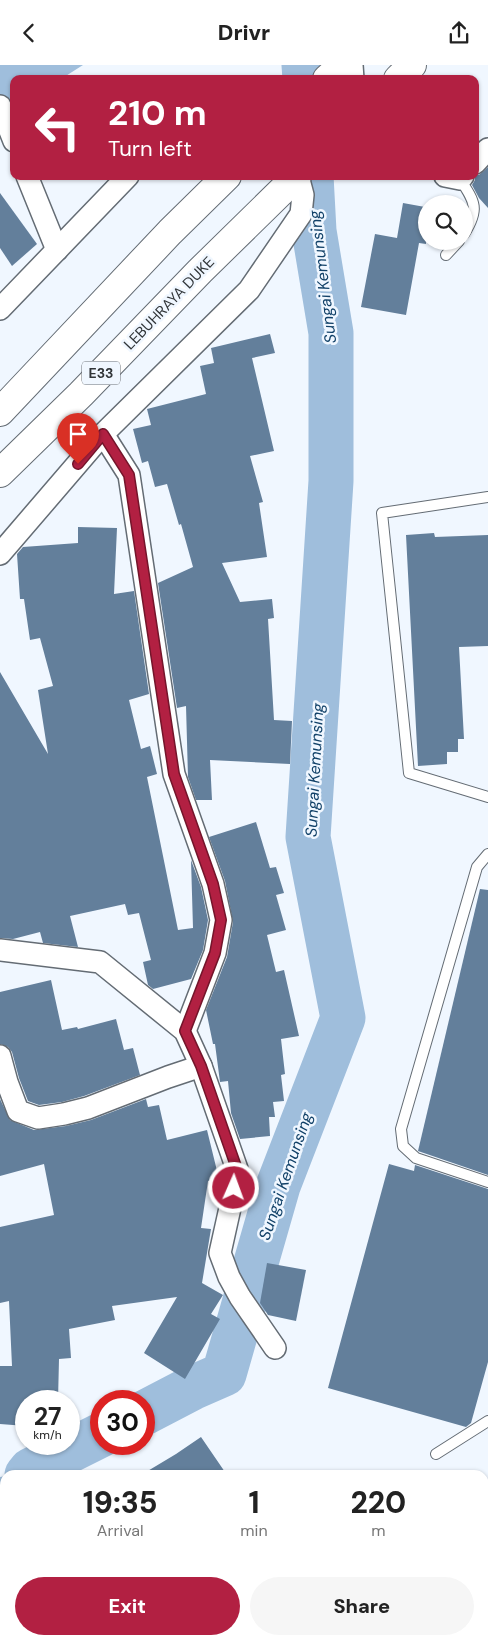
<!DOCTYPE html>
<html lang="en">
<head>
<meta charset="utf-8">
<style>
	:root { --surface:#fff; --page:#f6f6f6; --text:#222; --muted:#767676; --accent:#b22042 }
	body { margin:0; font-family:"DM Sans",sans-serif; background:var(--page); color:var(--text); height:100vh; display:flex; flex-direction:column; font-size:19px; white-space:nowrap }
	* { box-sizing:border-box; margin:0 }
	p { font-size:16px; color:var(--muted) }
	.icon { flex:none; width:28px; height:28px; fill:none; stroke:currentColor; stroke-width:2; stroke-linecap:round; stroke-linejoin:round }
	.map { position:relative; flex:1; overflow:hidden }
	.side { position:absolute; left:0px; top:1405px; width:489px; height:175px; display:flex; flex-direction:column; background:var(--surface); border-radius:15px 15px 0 0; box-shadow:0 1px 4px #0004 }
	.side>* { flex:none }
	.top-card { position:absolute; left:10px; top:10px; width:469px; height:105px; border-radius:10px; box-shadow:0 1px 4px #0004; background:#b22042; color:#fff; overflow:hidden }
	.buttons { position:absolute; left:418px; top:130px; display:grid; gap:10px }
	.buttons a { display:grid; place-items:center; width:55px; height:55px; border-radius:50%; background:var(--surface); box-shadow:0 1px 4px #0004; font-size:25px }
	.speed { position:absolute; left:15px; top:1325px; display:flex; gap:10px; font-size:25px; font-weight:700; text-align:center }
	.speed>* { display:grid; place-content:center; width:65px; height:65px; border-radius:50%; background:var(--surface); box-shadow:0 1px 4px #0004; line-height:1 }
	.speed small { font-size:12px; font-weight:400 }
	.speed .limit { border:8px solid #d22; background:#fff; color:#111 }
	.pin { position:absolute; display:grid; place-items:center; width:42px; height:42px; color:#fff; margin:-51px -21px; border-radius:50% 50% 50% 0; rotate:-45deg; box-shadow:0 0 5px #0007 }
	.pin .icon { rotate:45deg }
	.me { position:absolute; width:55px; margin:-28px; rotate:2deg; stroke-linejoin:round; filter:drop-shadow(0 0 4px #0008) }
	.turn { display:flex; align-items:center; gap:18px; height:105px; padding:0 15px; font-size:22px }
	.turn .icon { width:65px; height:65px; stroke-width:2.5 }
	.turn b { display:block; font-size:35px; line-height:42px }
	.eta { display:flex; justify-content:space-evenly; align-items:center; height:85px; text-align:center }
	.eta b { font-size:30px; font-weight:800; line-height:35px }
	.button { display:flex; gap:10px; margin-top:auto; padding:10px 15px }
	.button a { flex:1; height:58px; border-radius:30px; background:var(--accent); color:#fff; font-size:20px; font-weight:800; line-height:58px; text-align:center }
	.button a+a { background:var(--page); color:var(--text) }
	header { display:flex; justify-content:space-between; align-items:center; height:65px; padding:0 15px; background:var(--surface); font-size:22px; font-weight:800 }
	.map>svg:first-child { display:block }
	.water { fill:#9fbedc }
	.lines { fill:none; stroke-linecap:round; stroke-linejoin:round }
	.river { stroke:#9fbedc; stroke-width:45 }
	.building { fill:#637f9b }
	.service-casing { stroke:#646c74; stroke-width:12 }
	.minor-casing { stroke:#646c74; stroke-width:24 }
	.motorway-casing { stroke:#646c74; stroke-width:30 }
	.service { stroke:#fff; stroke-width:10 }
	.minor { stroke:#fff; stroke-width:21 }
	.motorway { stroke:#fff; stroke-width:28 }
	.route-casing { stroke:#74152b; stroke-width:12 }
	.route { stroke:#b22042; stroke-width:9 }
	.labels { text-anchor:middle; stroke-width:5; stroke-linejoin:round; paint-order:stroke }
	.shield { fill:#f0f7ff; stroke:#6a6f74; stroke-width:1 }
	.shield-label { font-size:14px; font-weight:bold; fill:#313538 }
	.street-label { font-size:15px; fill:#313538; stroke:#f0f7ff }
	.water-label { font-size:16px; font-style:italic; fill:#114168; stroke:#f0f7ff }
</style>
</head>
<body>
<header><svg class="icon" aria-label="back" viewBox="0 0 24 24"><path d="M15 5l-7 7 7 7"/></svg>Drivr<svg class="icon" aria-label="share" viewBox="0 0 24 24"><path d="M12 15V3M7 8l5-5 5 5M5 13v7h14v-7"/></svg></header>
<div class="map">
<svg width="488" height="1580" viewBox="0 0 488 1580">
	<rect width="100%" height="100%" fill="#f0f7ff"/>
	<path class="water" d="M 0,0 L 83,0 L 61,14 L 14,14 L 14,40 L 0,45 Z"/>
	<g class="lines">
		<g class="river">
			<path d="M 304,0 L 305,14"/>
			<path d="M 144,1348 L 192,1323 L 224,1309 L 278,1121 L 343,953 L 308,772 L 331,416 L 331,268 L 314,166 L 311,111"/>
			<path d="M 27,1410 L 31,1405 L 101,1370"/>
			<path d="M 0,1440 L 5,1434"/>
		</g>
	</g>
	<g class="building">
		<path d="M 488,102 L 488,143 L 479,133 L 472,120 L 475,115 L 475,110 L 479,110 Z"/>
		<path d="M 0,128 L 37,179 L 12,201 L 0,183 Z"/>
		<path d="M 403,138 L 425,142 L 423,151 L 426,152 L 426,179 L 419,178 L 406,250 L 361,242 L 375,169 L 397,173 Z"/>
		<path d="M 270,269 L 275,288 L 252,293 L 274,386 L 250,391 L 263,437 L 259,438 L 267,492 L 222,498 L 240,537 L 272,534 L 274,553 L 268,554 L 274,655 L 292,656 L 290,699 L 210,695 L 212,735 L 196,735 L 188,712 L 186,641 L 177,643 L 158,518 L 193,502 L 181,459 L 179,460 L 167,419 L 155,422 L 148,396 L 142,398 L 133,364 L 151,360 L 147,344 L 206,329 L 200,301 L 214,298 L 211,283 Z"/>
		<path d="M 78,462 L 117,463 L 114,529 L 134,526 L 149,629 L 129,635 L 141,684 L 150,681 L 157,709 L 147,712 L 178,865 L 193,863 L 191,795 L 201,822 L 208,855 L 203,885 L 191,914 L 153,924 L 148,920 L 143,897 L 151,895 L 139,848 L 128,850 L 125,839 L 70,851 L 78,882 L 43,878 L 40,867 L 13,874 L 0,873 L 0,607 L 48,689 L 38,625 L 53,621 L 40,573 L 30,575 L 24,534 L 20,534 L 17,489 L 23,482 L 78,478 Z"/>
		<path d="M 434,468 L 435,472 L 488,470 L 488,581 L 459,582 L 464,674 L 458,674 L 458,687 L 447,687 L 447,699 L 418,701 L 406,470 Z"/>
		<path d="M 256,757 L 270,803 L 276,802 L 284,828 L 276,830 L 286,865 L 267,870 L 276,907 L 284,905 L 299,971 L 281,974 L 285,1009 L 281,1010 L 284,1036 L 273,1037 L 275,1052 L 269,1052 L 270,1071 L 240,1074 L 231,1048 L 228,1016 L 220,1017 L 215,979 L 213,979 L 206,945 L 227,892 L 233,857 L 225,816 L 209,772 Z"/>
		<path d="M 480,824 L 488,825 L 488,1110 L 418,1086 Z"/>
		<path d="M 51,915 L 62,965 L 77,962 L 78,964 L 116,954 L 124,985 L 133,983 L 140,1010 L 84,1031 L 62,1037 L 39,1040 L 28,1036 L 19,1013 L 12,987 L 8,982 L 0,979 L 0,927 Z"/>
		<path d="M 0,1034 L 10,1055 L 34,1065 L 66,1061 L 91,1055 L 146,1034 L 148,1042 L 159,1040 L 167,1075 L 207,1065 L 219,1114 L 208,1116 L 201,1163 L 211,1164 L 202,1218 L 223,1230 L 211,1249 L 220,1254 L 185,1314 L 144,1288 L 177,1232 L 112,1241 L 115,1255 L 69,1264 L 71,1293 L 59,1294 L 58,1336 L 26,1336 L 26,1361 L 0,1359 L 0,1301 L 12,1301 L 9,1236 L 0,1238 L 0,1162 L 54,1150 L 44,1099 L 0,1111 Z"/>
		<path d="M 389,1099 L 414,1106 L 415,1100 L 488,1124 L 488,1297 L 471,1358 L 466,1362 L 328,1323 Z"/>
		<path d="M 267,1198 L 306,1205 L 296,1256 L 268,1250 L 260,1238 Z"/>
		<path d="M 201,1372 L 227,1410 L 141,1410 L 176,1389 Z"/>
	</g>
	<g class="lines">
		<g class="service-casing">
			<g id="service">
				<path d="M 460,114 C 475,137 480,144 464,169"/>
				<path d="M 446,190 L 459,176"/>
				<path d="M 488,432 L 382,448 L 409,708 L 488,732"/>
				<path d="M 488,789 L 477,802 L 401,1064 L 403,1081 L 416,1093 L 488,1117"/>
				<path d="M 436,1389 L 488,1356"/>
				<path d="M 453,1575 L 457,1580"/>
			</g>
		</g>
		<g class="minor-casing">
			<g id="minor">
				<path d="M 352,0 L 353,14"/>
				<path d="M 0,41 L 14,76"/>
				<path d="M 475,98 L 488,84"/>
				<path d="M 27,111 L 57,185"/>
				<path d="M 445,111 L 460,114 L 463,111"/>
				<path d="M 0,244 L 128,111"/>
				<path d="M 103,369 L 129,410 L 174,709 L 213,819 L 221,855 L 215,888 L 185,966"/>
				<path d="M 0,489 L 103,369 L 249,225 L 301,149 L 303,130 L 298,111"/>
				<path d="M 0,885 L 100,897 L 185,966 L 201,1001 L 238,1107 L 220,1188 L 229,1212 L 240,1232 L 275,1283"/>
				<path d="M 0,991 L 7,1017 L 18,1046 L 38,1053 L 64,1049 L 88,1043 L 168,1012 L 201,1001"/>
				<path d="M 154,1580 L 158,1575"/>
			</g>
		</g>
		<g class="motorway-casing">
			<g id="motorway">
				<path d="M 327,14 L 342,0"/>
				<path d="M 398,14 L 412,0"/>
				<path d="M 0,347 L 170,167 L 227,111"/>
				<path d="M 0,408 L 81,329 L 200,206 L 297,111"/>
			</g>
		</g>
		<use href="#service" class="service"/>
		<use href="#minor" class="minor"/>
		<use href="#motorway" class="motorway"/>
	</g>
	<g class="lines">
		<g class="route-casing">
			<path id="route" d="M 78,399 L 103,369 L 129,410 L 174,709 L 213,819 L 221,855 L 215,888 L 185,966 L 201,1001 L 238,1107 L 234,1123"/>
		</g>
		<use href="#route" class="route"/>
	</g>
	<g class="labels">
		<rect class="shield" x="82" y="296.5" width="38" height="23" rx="4"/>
		<g class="shield-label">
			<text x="101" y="313">E33</text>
		</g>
		<g class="street-label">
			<text transform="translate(169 238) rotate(-46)" y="5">LEBUHRAYA DUKE</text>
		</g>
		<g class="water-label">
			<text transform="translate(322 212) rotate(-97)" y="6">Sungai Kemunsing</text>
			<text transform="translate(314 705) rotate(-87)" y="6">Sungai Kemunsing</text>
			<text transform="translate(285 1111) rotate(-71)" y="6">Sungai Kemunsing</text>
		</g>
	</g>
</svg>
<div class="buttons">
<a><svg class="icon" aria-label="search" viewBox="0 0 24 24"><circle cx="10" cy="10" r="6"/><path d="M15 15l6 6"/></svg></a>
</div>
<div class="speed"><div>27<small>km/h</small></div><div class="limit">30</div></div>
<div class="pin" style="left:78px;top:399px;background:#d93025"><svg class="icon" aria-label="arrive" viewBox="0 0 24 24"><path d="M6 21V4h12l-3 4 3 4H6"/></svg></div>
<svg class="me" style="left:234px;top:1123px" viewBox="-20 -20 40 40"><circle r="17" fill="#b22042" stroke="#fff" stroke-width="3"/><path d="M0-11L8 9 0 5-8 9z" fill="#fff"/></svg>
<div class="top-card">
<div class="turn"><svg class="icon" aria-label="left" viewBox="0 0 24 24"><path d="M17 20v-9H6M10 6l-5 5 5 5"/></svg><div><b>210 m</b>Turn left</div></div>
</div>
<section class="side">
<div class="eta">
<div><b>19:35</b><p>Arrival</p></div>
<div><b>1</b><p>min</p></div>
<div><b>220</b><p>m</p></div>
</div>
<div class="button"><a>Exit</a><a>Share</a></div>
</section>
</div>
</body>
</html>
